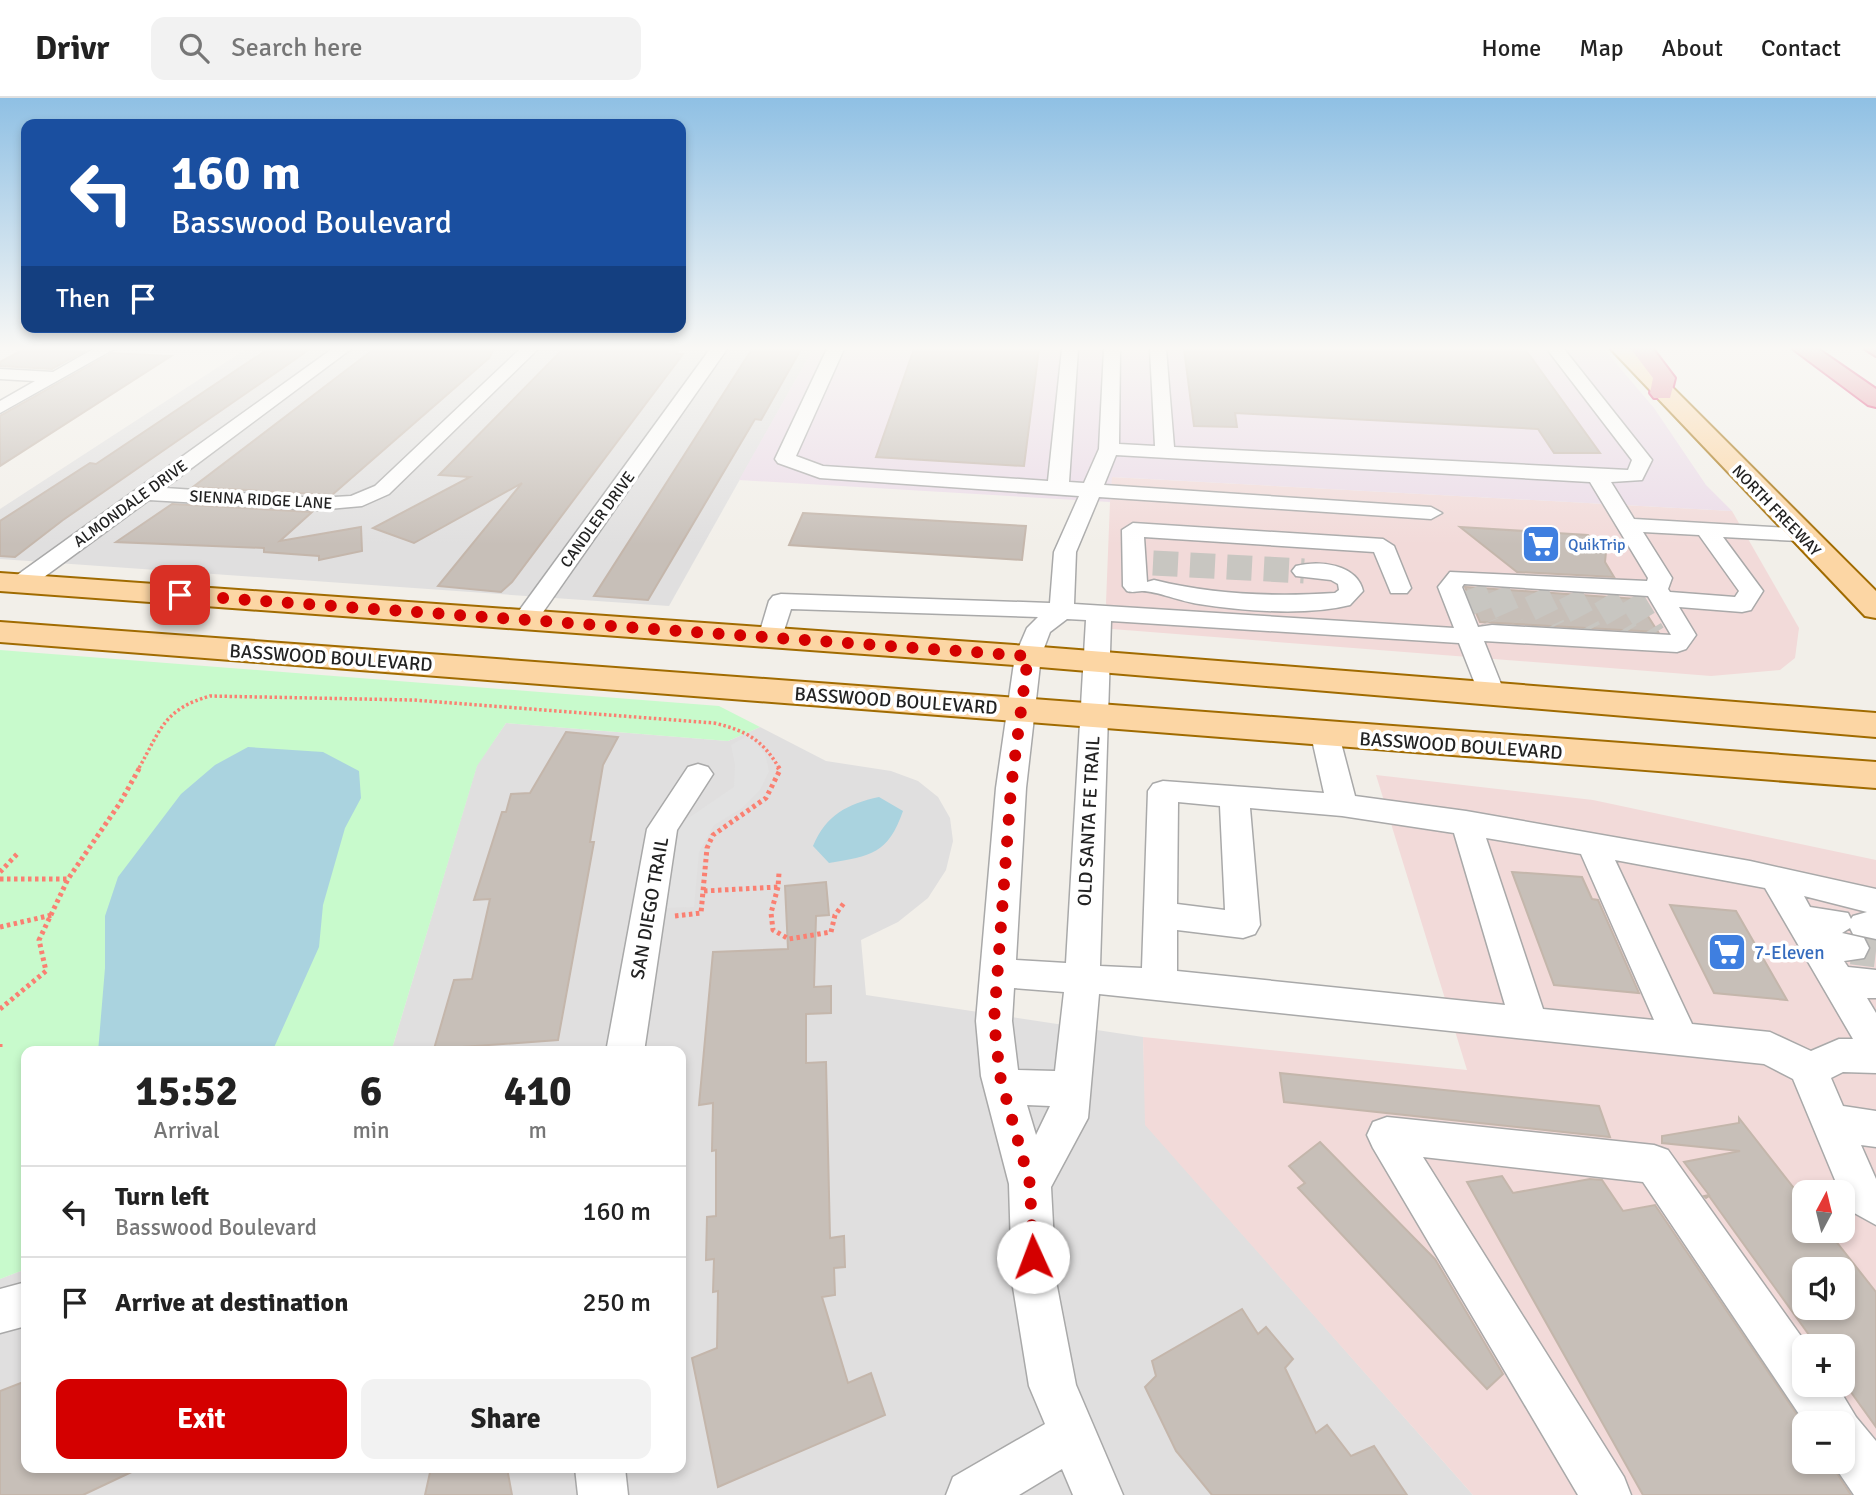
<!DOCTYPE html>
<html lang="en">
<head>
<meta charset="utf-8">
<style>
	:root { --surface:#fff; --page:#f2f2f2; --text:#222; --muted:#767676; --line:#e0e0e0; --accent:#d40000 }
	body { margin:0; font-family:Signika,sans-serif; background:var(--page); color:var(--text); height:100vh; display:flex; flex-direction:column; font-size:26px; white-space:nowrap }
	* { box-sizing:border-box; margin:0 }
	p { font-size:23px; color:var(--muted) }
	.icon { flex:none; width:38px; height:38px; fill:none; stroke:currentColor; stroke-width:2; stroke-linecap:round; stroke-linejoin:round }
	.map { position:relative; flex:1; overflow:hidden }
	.details { position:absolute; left:21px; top:948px; width:665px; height:427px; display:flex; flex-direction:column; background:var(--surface); border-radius:14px; box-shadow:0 4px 10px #0003 }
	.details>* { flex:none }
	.guide { position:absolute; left:21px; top:21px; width:665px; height:214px; border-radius:14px; box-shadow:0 4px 10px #0003; background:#1a4fa0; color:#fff; overflow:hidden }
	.needle { width:46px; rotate:7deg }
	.buttons { position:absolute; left:1792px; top:1082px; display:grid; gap:14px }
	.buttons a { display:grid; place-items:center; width:63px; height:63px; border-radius:14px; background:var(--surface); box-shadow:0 4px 10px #0003; font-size:35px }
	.pin { position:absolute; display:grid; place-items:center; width:60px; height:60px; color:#fff; margin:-30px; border-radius:14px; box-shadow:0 4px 10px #0006 }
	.me { position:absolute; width:77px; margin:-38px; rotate:358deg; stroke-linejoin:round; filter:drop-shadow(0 0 5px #0008) }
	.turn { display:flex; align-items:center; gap:24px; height:147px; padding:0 35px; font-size:32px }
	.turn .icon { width:91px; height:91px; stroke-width:2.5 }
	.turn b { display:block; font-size:49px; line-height:60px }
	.then { display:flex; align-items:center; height:66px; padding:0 35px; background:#0003; gap:14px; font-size:26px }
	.eta { display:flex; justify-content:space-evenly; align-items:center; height:119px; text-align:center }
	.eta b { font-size:42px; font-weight:700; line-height:49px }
	.action { display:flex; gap:14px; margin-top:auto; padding:14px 35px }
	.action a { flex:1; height:80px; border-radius:14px; background:var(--accent); color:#fff; font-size:28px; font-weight:700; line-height:80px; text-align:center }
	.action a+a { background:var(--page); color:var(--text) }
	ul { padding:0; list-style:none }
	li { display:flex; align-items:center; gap:21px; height:91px; padding:0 35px; border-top:2px solid var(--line) }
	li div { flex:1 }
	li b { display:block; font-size:26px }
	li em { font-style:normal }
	header { display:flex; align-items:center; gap:42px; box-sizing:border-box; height:98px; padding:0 35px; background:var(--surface); border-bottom:2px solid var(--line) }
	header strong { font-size:33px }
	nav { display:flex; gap:38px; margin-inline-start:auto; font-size:24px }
	.search { width:490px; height:63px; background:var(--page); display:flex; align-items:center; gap:18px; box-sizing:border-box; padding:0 24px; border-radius:14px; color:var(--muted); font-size:26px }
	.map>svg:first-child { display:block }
	.residential { fill:#e0dfdf }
	.commercial { fill:#f2dad9; fill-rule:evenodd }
	.industrial { fill:#ebdbe8 }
	.park { fill:#c8facc }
	.parking { fill:#e2e2e2 }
	.water { fill:#aad3df }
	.building { fill:#c7bfb8; stroke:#c4b6ab; stroke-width:2; fill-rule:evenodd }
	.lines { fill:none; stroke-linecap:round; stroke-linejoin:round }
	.minor-tunnel-far1 { stroke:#c8c6c1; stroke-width:25; stroke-dasharray:25 12; stroke-linecap:butt }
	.minor-tunnel { stroke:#c8c6c1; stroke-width:33; stroke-dasharray:33 17; stroke-linecap:butt }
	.minor-casing { stroke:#a9a9a9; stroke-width:3 }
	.major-casing { stroke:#a06b00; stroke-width:4 }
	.highway-casing { stroke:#dc2a67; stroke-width:4 }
	.path-far1 { stroke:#fa8072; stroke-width:3.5; stroke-dasharray:2.5 2.5; stroke-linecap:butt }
	.path { stroke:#fa8072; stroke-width:5; stroke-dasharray:3.5 3.5; stroke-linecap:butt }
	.minor { fill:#fff; fill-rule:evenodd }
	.major { fill:#fcd6a4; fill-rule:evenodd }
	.highway { fill:#e892a2; fill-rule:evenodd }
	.route { stroke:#d40000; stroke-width:12; stroke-dasharray:0 21.6 }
	.labels { text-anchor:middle; stroke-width:7; stroke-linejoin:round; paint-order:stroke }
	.far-street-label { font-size:16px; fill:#222; stroke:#fff }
	.far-shop-label { font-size:16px; fill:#366cbe; stroke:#fff; text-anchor:start }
	.street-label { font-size:19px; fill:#222; stroke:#fff }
	.shop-label { font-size:19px; fill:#366cbe; stroke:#fff; text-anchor:start }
</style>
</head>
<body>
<header>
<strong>Drivr</strong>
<div class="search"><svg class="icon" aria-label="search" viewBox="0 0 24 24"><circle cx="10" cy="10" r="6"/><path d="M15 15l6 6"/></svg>Search here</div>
<nav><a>Home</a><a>Map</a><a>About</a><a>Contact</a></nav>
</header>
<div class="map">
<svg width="1876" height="1397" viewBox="0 0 1876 1397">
	<rect width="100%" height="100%" fill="#f2efe9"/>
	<g class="residential">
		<path d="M 246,251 L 813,251 L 669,508 L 0,461 L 0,411 Z"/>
		<path d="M 506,625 L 728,643 L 760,629 L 826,663 L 891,673 L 918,683 L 938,699 L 950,720 L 953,743 L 946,772 L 928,800 L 898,824 L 861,842 L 866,897 L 1143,939 L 1146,1027 L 1473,1397 L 0,1397 L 0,1181 L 26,1171 L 26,1370 L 681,1370 L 681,954 L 391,954 L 477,667 Z"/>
	</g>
	<g class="commercial">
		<path d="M 1111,379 L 1732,413 L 1799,530 L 1795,560 L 1780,572 L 1711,578 L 1112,531 L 1106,505 Z"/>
		<path d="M 1376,677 L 1593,702 L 1876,762 L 1876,1397 L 1473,1397 L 1145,1027 L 1143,939 L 1467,972 ZM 1804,1094 L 1843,1094 L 1843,1132 L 1804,1132 ZM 1804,1171 L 1843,1171 L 1843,1209 L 1804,1209 ZM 1804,1248 L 1843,1248 L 1843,1286 L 1804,1286 ZM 1804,1325 L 1843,1325 L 1843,1363 L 1804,1363 Z"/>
	</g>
	<path class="industrial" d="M 813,251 L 1604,251 L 1654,310 L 1706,387 L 1732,413 L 1112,379 L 1110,404 L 739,382 Z"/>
	<path class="park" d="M 0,552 L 719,608 L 760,629 L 728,643 L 506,625 L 477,668 L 391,954 L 26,954 L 26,1171 L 0,1181 Z"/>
	<path class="parking" d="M 749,637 L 765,656 L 769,673 L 760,692 L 742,710 L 714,727 L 699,754 L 694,809 L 665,810 L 675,737 L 687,721 L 734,689 L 735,667 L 731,647 Z"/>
	<g class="water">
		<path d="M 248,649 L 323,654 L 359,673 L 361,700 L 345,730 L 323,807 L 319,849 L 272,954 L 98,954 L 105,870 L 105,818 L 118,779 L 181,696 L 215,667 Z"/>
		<path d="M 879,699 L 903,713 C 888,756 871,758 829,765 L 813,748 C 826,717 847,706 879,699 Z"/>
	</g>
	<g class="building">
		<path d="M 24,251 L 31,251 L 83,254 L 52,271 L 0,268 L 0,264 Z"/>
		<path d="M 268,251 L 310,251 L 63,422 L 15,459 L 0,458 L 0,423 L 90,365 L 96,366 Z"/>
		<path d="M 374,251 L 494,251 L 489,260 L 332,397 L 193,389 Z"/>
		<path d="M 649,251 L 678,253 L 676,256 L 683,256 L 512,484 L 501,494 L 438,488 L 522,385 L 414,445 L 373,430 L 470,379 L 439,377 L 562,252 Z"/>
		<path d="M 752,251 L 801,251 L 761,322 L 755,321 L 648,502 L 594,498 Z"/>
		<path d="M 914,251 L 1039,251 L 1024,368 L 876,359 Z"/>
		<path d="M 1184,251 L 1525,251 L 1600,355 L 1554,355 L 1538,331 L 1235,315 L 1237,329 L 1194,328 Z"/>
		<path d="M 112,255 L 171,258 L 0,368 L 0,318 Z"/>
		<path d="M 172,406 L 312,414 L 280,443 L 361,429 L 362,453 L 319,462 L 319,458 L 264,454 L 264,450 L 116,444 Z"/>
		<path d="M 803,415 L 1026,428 L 1022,462 L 789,447 Z"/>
		<path d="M 1460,429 L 1588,437 L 1606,454 L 1605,464 L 1614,479 L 1517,474 Z"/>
		<path d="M 1465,489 L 1637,501 L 1658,534 L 1480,524 Z"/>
		<path d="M 566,634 L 618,639 L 603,667 L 590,744 L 594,744 L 558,942 L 434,951 L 454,882 L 472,881 L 490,801 L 474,802 L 502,714 L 506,714 L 511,696 L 530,695 Z"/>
		<path d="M 1512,774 L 1582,779 L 1592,801 L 1598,802 L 1639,895 L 1554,887 Z"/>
		<path d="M 826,784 L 829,817 L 816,818 L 814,889 L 831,888 L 831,915 L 806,916 L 806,965 L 826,964 L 830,1140 L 844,1138 L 845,1169 L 834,1170 L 835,1197 L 822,1199 L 848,1285 L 871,1275 L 885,1317 L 718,1389 L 692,1260 L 717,1250 L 718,1193 L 713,1194 L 714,1161 L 706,1162 L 707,1119 L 716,1118 L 716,1052 L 712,1053 L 713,1005 L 699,1007 L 713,854 L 788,851 L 785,788 Z"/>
		<path d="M 1670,807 L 1736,813 L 1787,902 L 1714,895 Z"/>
		<path d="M 1280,975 L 1599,1008 L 1610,1039 L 1284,1004 Z"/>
		<path d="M 1739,1020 L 1804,1103 L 1804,1132 L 1827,1132 L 1876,1194 L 1876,1329 L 1843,1283 L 1843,1248 L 1817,1248 L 1709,1098 L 1706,1100 L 1704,1098 L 1709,1097 L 1684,1064 L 1740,1053 L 1662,1045 L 1662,1038 L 1739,1025 ZM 1804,1171 L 1843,1171 L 1843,1209 L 1804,1209 Z"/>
		<path d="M 1320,1044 L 1435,1161 L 1503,1276 L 1487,1291 L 1298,1090 L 1305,1085 L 1289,1068 Z"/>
		<path d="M 1502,1078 L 1513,1095 L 1590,1081 L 1602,1082 L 1623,1113 L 1655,1107 L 1804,1327 L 1804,1363 L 1829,1363 L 1851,1397 L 1643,1397 L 1467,1084 Z"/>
		<path d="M 1242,1211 L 1258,1236 L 1266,1229 L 1293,1261 L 1285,1270 L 1316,1335 L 1327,1327 L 1351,1358 L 1374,1348 L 1407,1397 L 1212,1397 L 1176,1353 L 1145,1289 L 1156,1278 L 1152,1263 Z"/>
		<path d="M 26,1283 L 26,1370 L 140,1370 L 83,1397 L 0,1397 L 0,1293 Z"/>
		<path d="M 431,1370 L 507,1370 L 512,1397 L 425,1397 Z"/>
	</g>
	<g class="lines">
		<g class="minor-tunnel-far1">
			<path d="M 1153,465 L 1304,473"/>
			<path d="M 1473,490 L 1487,525"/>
			<path d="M 1497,492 L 1512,526"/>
			<path d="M 1536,494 L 1553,529"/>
			<path d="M 1570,496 L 1589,532"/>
			<path d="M 1605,499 L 1626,534"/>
			<path d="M 1631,500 L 1653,536"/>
		</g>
		<path class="minor-tunnel" d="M 1852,850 L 1876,853"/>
		<g class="minor-casing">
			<g id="minor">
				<path d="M 93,251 L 114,251 L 0,315 L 0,303 L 35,283 L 0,281 L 0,271 L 53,274 Z"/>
				<path d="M 332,251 L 351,251 L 165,390 L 317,400 L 351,398 L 375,388 L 520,251 L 538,251 L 389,396 L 362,408 L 317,412 L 149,402 L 29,490 L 13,490 L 9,485 L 13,480 Z"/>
				<path d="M 710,251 L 727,251 L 534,527 L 516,527 L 513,522 L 516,517 Z"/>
				<path d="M 827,251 L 844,251 L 796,358 L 823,368 L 1048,383 L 1062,251 L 1078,251 L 1069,384 L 1084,385 L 1099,351 L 1104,251 L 1120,251 L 1119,346 L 1155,348 L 1150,251 L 1166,251 L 1174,349 L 1628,372 L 1632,362 L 1547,251 L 1564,251 L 1652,362 L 1642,382 L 1611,384 L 1634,421 L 1807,431 L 1810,436 L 1799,443 L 1723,439 L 1763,493 L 1751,512 L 1742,514 L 1679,509 L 1696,537 L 1686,551 L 1677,554 L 1484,543 L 1505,596 L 1501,602 L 1483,602 L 1479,596 L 1459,545 L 1111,523 L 1100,868 L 1142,870 L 1148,693 L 1153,686 L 1163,683 L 1324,695 L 1311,637 L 1315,631 L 1325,628 L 1335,631 L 1339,637 L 1355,698 L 1466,713 L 1750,763 L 1876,791 L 1876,841 L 1853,836 L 1850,830 L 1842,835 L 1864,840 L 1869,850 L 1864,860 L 1844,863 L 1848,869 L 1876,872 L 1876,900 L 1867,900 L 1876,915 L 1876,975 L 1843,974 L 1831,980 L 1843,1008 L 1876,1013 L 1876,1049 L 1861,1047 L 1876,1081 L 1876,1127 L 1847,1111 L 1843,1094 L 1840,1094 L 1793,981 L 1764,966 L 1099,896 L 1088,1020 L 1051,1089 L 1056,1183 L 1076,1287 L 1123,1397 L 1073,1397 L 1062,1371 L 1019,1397 L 946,1397 L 953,1379 L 1045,1326 L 1029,1288 L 1012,1183 L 1009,1086 L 981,978 L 976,923 L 996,690 L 1015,558 L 1027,530 L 1038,519 L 791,511 L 780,545 L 762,545 L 758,540 L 769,503 L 773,498 L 781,496 L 1050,505 L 1054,454 L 1079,398 L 820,380 L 778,365 L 775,361 ZM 1116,357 L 1590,384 L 1648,480 L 1647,483 L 1450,474 L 1438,489 L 1454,530 L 1074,506 L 1076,454 L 1099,399 L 1431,421 L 1442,415 L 1431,409 L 1104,387 ZM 1643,434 L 1699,437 L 1739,493 L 1735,499 L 1670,494 L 1668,491 L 1672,480 ZM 1464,486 L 1648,498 L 1671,537 L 1492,527 L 1478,529 L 1462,489 ZM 1067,521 L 1086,522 L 1066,865 L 1016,862 L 1026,690 L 1041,558 L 1050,534 ZM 1178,704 L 1220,708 L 1225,812 L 1177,806 ZM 1250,710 L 1342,718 L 1454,735 L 1505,907 L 1177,873 L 1177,832 L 1243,840 L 1255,836 L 1260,827 ZM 1486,740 L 1581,756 L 1654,922 L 1543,911 ZM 1615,762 L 1765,790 L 1853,941 L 1839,941 L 1811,953 L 1770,934 L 1692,926 ZM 1804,798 L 1867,814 L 1853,818 L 1851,821 L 1848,815 L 1810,809 ZM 1014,890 L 1064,894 L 1055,973 L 1018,972 L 1012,923 ZM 1027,1007 L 1050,1008 L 1036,1037 Z"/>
				<path d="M 1133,425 L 1383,441 L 1394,448 L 1411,490 L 1407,495 L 1391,495 L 1374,454 L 1144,439 L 1147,484 L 1154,482 C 1214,497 1274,499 1335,495 L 1339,492 L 1338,486 L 1331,482 L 1296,478 L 1292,473 L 1296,468 C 1319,462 1357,466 1363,493 L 1350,507 C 1307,518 1243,513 1199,506 C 1182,504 1157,493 1142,493 C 1136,493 1133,495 1127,493 L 1123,488 L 1122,432 Z"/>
				<path d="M 698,666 L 708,669 L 713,676 L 677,732 L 644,954 L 606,954 L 647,731 L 688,669 Z"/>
				<path d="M 1387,1019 L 1654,1047 L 1668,1052 L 1808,1248 L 1804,1248 L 1804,1286 L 1836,1286 L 1856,1319 L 1876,1343 L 1876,1397 L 1854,1397 L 1831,1363 L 1843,1363 L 1843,1325 L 1805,1325 L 1643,1084 L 1423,1059 L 1624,1379 L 1631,1397 L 1578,1397 L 1373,1050 L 1367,1037 L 1373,1024 Z"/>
				<path d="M 26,1184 L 26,1228 L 0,1235 L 0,1191 Z"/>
				<path d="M 575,1370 L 625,1370 L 628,1397 L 578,1397 Z"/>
			</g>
		</g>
		<g class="major-casing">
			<g id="major">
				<path d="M 1611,251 L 1634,251 L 1876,493 L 1876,520 L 1865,518 Z"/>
				<path d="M 0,475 L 1028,548 L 1876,615 L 1876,639 L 1028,568 L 0,493 Z"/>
				<path d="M 0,524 L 1876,664 L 1876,690 L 0,544 Z"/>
			</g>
		</g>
		<g class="highway-casing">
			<g id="highway">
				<path d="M 1631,251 L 1653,251 L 1675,280 L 1670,300 L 1654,300 L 1650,295 L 1653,280 Z"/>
				<path d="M 1793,251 L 1818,251 L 1876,291 L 1876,309 L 1868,307 Z"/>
				<path d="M 1865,251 L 1876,251 L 1876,258 Z"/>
			</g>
		</g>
		<path class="path-far1" d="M 139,670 C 161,631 164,611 210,598 L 413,602 L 714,625 C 745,632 763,642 779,670"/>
		<g class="path">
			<path d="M 0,774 L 19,754"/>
			<path d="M 0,781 L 68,781"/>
			<path d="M 778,789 L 771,815 L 773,832 L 789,841 L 831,834 L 835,817 L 844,805"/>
			<path d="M 704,793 L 778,789 L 779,775"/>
			<path d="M 675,818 L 701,815 L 707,750 L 713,737 L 766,700 L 780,672 L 778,669"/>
			<path d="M 0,829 L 52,817"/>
			<path d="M 0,911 L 46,873 L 39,842 L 68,781 L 120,705 L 140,669"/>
			<path d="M 0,946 L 0,949"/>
		</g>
		<use href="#minor" class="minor"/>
		<use href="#major" class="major"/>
		<use href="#highway" class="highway"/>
	</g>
	<linearGradient id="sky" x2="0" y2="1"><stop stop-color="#8fc0e4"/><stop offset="0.56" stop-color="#f9f8f5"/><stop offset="1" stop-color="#f9f8f5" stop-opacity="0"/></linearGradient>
	<rect width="1876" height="447" fill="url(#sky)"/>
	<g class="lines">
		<path class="route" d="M 180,497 L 1028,558 L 1011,690 L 994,923 L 1000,978 L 1030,1086 L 1033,1159"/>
	</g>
	<defs>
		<g id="supermarket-square" transform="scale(2.0125)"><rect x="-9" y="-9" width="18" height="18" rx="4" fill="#3f7fe0" stroke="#fff"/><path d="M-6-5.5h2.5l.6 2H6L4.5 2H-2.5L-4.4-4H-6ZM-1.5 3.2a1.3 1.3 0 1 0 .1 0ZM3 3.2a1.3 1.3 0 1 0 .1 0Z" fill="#fff"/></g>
	</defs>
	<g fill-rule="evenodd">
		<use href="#supermarket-square" x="1541" y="446"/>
		<use href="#supermarket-square" x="1727" y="854"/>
	</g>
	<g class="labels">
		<g class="far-street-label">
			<text transform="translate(261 401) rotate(3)" y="6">SIENNA RIDGE LANE</text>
			<text transform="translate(130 405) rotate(-36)" y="6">ALMONDALE DRIVE</text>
			<text transform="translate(1777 412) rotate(46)" y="6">NORTH FREEWAY</text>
			<text transform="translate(597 421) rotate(-54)" y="6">CANDLER DRIVE</text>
		</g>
		<g class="far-shop-label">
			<text x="1568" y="452">QuikTrip</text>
		</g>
		<g class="street-label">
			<text transform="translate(331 559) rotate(4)" y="7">BASSWOOD BOULEVARD</text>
			<text transform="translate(896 602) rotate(4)" y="7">BASSWOOD BOULEVARD</text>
			<text transform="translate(1461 647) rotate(4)" y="7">BASSWOOD BOULEVARD</text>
			<text transform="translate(1088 723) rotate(-87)" y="7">OLD SANTA FE TRAIL</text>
			<text transform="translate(649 810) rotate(-80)" y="7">SAN DIEGO TRAIL</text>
		</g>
		<g class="shop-label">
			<text x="1754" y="861">7-Eleven</text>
		</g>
	</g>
</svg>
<div class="buttons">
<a><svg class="needle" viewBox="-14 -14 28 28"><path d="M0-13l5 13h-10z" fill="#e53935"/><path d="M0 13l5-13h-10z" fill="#767676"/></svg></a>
<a><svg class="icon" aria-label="sound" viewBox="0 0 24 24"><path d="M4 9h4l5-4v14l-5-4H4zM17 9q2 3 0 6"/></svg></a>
<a>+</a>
<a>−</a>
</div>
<div class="pin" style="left:180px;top:497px;background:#d93025"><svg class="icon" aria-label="arrive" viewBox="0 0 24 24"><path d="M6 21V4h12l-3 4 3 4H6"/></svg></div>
<svg class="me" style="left:1033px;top:1159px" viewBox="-20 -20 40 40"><circle r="19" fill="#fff"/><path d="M0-13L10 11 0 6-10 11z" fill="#d40000"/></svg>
<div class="guide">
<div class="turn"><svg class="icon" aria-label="left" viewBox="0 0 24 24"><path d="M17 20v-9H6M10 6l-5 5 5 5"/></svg><div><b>160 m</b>Basswood Boulevard</div></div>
<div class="then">Then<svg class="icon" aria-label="arrive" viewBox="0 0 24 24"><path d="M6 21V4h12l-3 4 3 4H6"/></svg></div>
</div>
<section class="details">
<div class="eta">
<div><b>15:52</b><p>Arrival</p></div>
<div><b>6</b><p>min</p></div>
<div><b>410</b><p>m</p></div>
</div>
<ul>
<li><svg class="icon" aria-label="left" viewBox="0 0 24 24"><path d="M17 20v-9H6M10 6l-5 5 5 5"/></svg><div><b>Turn left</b><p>Basswood Boulevard</p></div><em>160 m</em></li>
<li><svg class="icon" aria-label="arrive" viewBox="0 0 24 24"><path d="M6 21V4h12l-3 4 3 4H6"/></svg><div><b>Arrive at destination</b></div><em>250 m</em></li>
</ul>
<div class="action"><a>Exit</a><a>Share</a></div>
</section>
</div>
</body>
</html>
